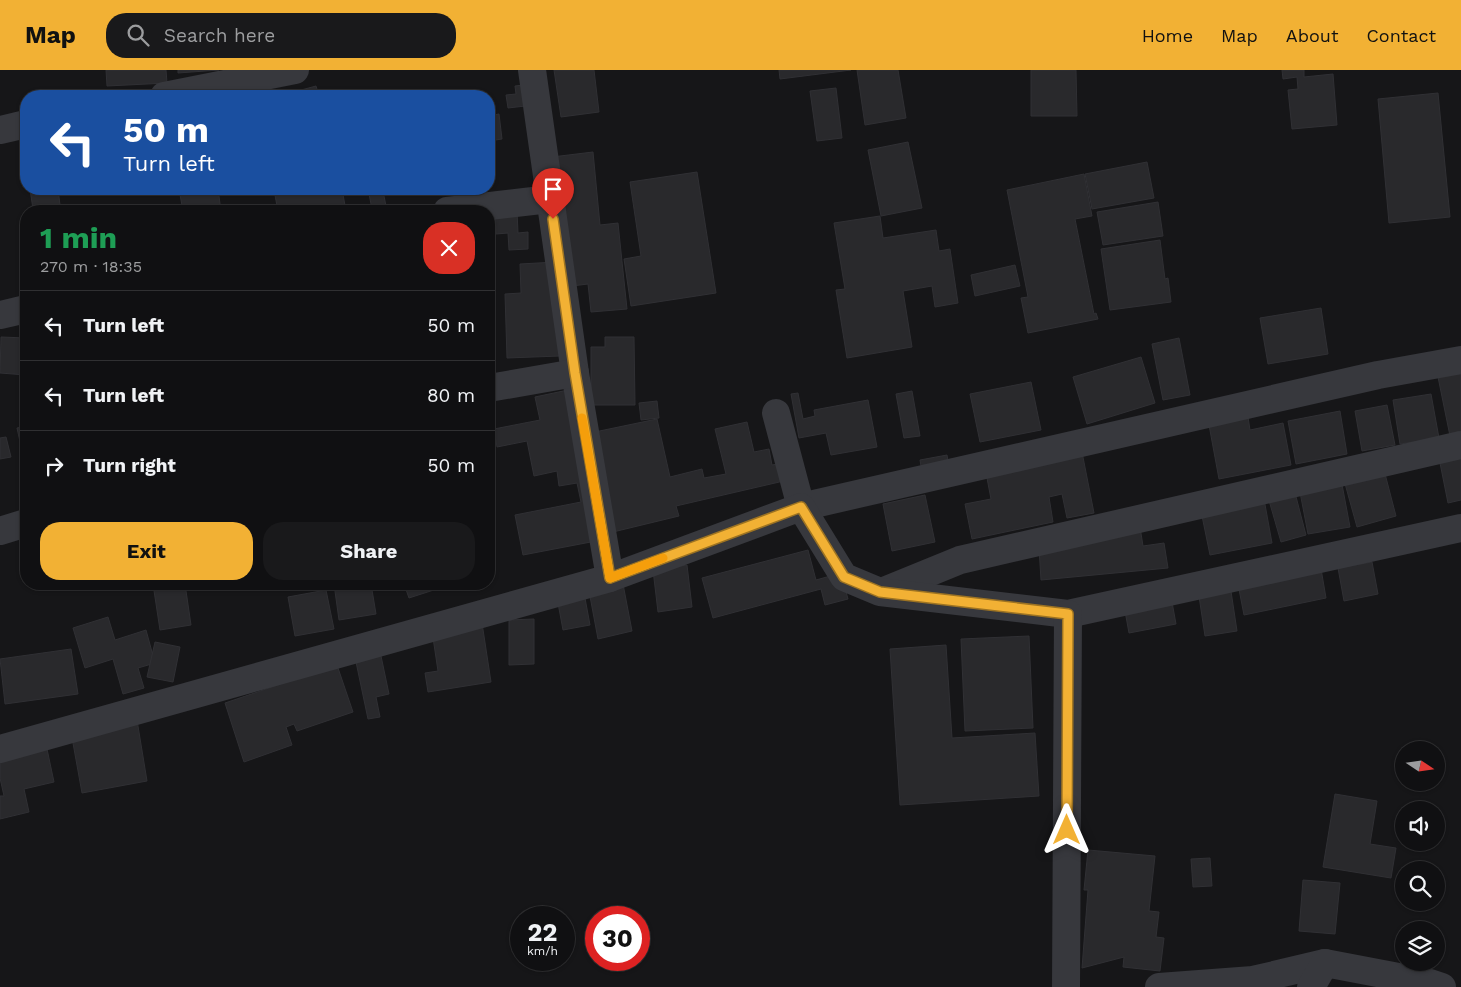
<!DOCTYPE html>
<html lang="en">
<head>
<meta charset="utf-8">
<style>
	:root { --surface:#101012; --page:#19191b; --text:#f1f3f6; --muted:#9c9d9f; --line:#303032; --accent:#f2b134 }
	body { margin:0; font-family:"Work Sans",sans-serif; background:var(--page); color:var(--text); height:100vh; display:flex; flex-direction:column; font-size:19px; white-space:nowrap }
	* { box-sizing:border-box; margin:0 }
	p { font-size:16px; color:var(--muted) }
	.icon { flex:none; width:28px; height:28px; fill:none; stroke:currentColor; stroke-width:2; stroke-linecap:round; stroke-linejoin:round }
	.map { position:relative; flex:1; overflow:hidden }
	.panel { position:absolute; left:20px; top:135px; width:475px; height:385px; display:flex; flex-direction:column; background:var(--surface); border-radius:20px; box-shadow:0 1px 4px #0004,0 0 0 1px var(--line) }
	.panel>* { flex:none }
	.hud { position:absolute; left:20px; top:20px; width:475px; height:105px; border-radius:20px; box-shadow:0 1px 4px #0004,0 0 0 1px var(--line); background:#1a4fa0; color:#fff; overflow:hidden }
	.needle { width:32px; rotate:103deg }
	.fabs { position:absolute; left:1395px; top:671px; display:grid; gap:10px }
	.fabs a { display:grid; place-items:center; width:50px; height:50px; border-radius:50%; background:var(--surface); box-shadow:0 1px 4px #0004,0 0 0 1px var(--line); font-size:25px }
	.speed { position:absolute; left:510px; top:836px; display:flex; gap:10px; font-size:25px; font-weight:700; text-align:center }
	.speed>* { display:grid; place-content:center; width:65px; height:65px; border-radius:50%; background:var(--surface); box-shadow:0 1px 4px #0004,0 0 0 1px var(--line); line-height:1 }
	.speed small { font-size:12px; font-weight:400 }
	.speed .limit { border:8px solid #d22; background:#fff; color:#111 }
	.pin { position:absolute; display:grid; place-items:center; width:42px; height:42px; color:#fff; margin:-51px -21px; border-radius:50% 50% 50% 0; rotate:-45deg; box-shadow:0 0 5px #0007 }
	.pin .icon { rotate:45deg }
	.me { position:absolute; width:55px; margin:-28px; rotate:0deg; stroke-linejoin:round; filter:drop-shadow(0 0 4px #0008) }
	.turn { display:flex; align-items:center; gap:18px; height:105px; padding:0 20px; font-size:22px }
	.turn .icon { width:65px; height:65px; stroke-width:2.5 }
	.turn b { display:block; font-size:35px; line-height:42px }
	.round { display:grid; place-items:center; flex:none; width:52px; height:52px; border-radius:20px; background:var(--page) }
	.overview { display:flex; align-items:center; justify-content:space-between; height:85px; padding:0 20px }
	h1 { font-size:30px; font-weight:700; line-height:38px; color:#1e9e55 }
	.button { display:flex; gap:10px; margin-top:auto; padding:10px 20px }
	.button a { flex:1; height:58px; border-radius:20px; background:var(--accent); color:#111; font-size:20px; font-weight:700; line-height:58px; text-align:center }
	.button a+a { background:var(--page); color:var(--text) }
	ul { padding:0; list-style:none }
	li { display:flex; align-items:center; gap:15px; height:70px; padding:0 20px; border-top:1px solid var(--line) }
	li div { flex:1 }
	li b { display:block; font-size:19px }
	li em { font-style:normal }
	header { display:flex; align-items:center; gap:30px; box-sizing:border-box; height:70px; padding:0 25px; background:var(--accent); color:#111 }
	header strong { font-size:24px }
	nav { display:flex; gap:28px; margin-inline-start:auto; font-size:18px }
	.search { width:350px; height:45px; background:var(--page); display:flex; align-items:center; gap:12px; box-sizing:border-box; padding:0 18px; border-radius:20px; color:var(--muted); font-size:19px }
	.map>svg:first-child { display:block }
	.building { fill:#29292c; stroke:#303034 }
	.lines { fill:none; stroke-linecap:round; stroke-linejoin:round }
	.minor { stroke:#37383d; stroke-width:28 }
	.route-casing { stroke:#9d7322; stroke-width:12 }
	.route { stroke:#f2b134; stroke-width:9 }
	.slow { stroke:#f59e0b; stroke-width:9 }
</style>
</head>
<body>
<header>
<strong>Map</strong>
<div class="search"><svg class="icon" aria-label="search" viewBox="0 0 24 24"><circle cx="10" cy="10" r="6"/><path d="M15 15l6 6"/></svg>Search here</div>
<nav><a>Home</a><a>Map</a><a>About</a><a>Contact</a></nav>
</header>
<div class="map">
<svg width="1461" height="917" viewBox="0 0 1461 917">
	<rect width="100%" height="100%" fill="#161618"/>
	<g class="building">
		<path d="M 106,0 L 166,0 L 167,13 L 107,16 Z"/>
		<path d="M 178,0 L 219,0 L 178,3 Z"/>
		<path d="M 554,0 L 594,0 L 599,42 L 561,47 Z"/>
		<path d="M 779,0 L 851,0 L 780,9 Z"/>
		<path d="M 857,0 L 898,0 L 906,48 L 865,55 Z"/>
		<path d="M 1031,0 L 1076,0 L 1077,46 L 1031,46 Z"/>
		<path d="M 1282,0 L 1304,0 L 1304,7 L 1333,4 L 1337,55 L 1292,59 L 1288,20 L 1298,19 L 1297,7 L 1283,9 Z"/>
		<path d="M 532,14 L 534,35 L 508,38 L 506,25 L 516,24 L 515,16 Z"/>
		<path d="M 316,16 L 319,26 L 279,26 Z"/>
		<path d="M 836,18 L 842,68 L 817,71 L 810,21 Z"/>
		<path d="M 1438,23 L 1450,147 L 1389,153 L 1378,29 Z"/>
		<path d="M 499,44 L 502,69 L 489,71 L 489,46 Z"/>
		<path d="M 908,72 L 922,138 L 881,146 L 868,80 Z"/>
		<path d="M 593,82 L 600,155 L 618,153 L 627,239 L 591,242 L 588,214 L 572,216 L 552,87 Z"/>
		<path d="M 1147,92 L 1154,128 L 1092,139 L 1085,104 Z"/>
		<path d="M 697,102 L 716,223 L 631,236 L 624,189 L 641,186 L 630,112 Z"/>
		<path d="M 1084,104 L 1092,146 L 1075,149 L 1094,244 L 1096,243 L 1098,249 L 1028,263 L 1021,228 L 1028,227 L 1007,120 Z"/>
		<path d="M 30,119 L 58,119 L 60,135 L 33,139 Z"/>
		<path d="M 179,119 L 218,119 L 221,141 L 183,141 Z"/>
		<path d="M 281,119 L 342,119 L 346,141 L 278,141 L 274,120 Z"/>
		<path d="M 383,121 L 386,136 L 372,139 L 369,124 Z"/>
		<path d="M 1158,132 L 1163,166 L 1103,175 L 1097,142 Z"/>
		<path d="M 517,141 L 518,163 L 528,162 L 528,179 L 509,180 L 508,163 L 496,164 L 495,142 Z"/>
		<path d="M 880,146 L 883,168 L 936,160 L 939,181 L 950,179 L 958,233 L 935,237 L 932,216 L 903,221 L 912,277 L 847,288 L 836,220 L 845,219 L 834,153 Z"/>
		<path d="M 1160,170 L 1165,209 L 1168,208 L 1171,232 L 1110,240 L 1101,179 Z"/>
		<path d="M 556,192 L 560,286 L 507,288 L 505,224 L 521,223 L 520,194 Z"/>
		<path d="M 1015,195 L 1020,216 L 975,226 L 971,205 Z"/>
		<path d="M 1321,238 L 1328,284 L 1268,294 L 1260,248 Z"/>
		<path d="M 1,267 L 26,268 L 26,305 L 0,303 Z"/>
		<path d="M 605,267 L 634,267 L 635,335 L 591,335 L 591,277 L 605,277 Z"/>
		<path d="M 1179,268 L 1190,325 L 1163,330 L 1152,274 Z"/>
		<path d="M 1141,287 L 1155,333 L 1087,354 L 1073,307 Z"/>
		<path d="M 1461,303 L 1461,364 L 1450,366 L 1438,307 Z"/>
		<path d="M 1031,312 L 1041,360 L 980,372 L 970,324 Z"/>
		<path d="M 568,320 L 596,471 L 523,485 L 515,445 L 581,432 L 577,413 L 559,416 L 557,401 L 534,406 L 527,371 L 497,377 L 494,359 L 540,350 L 535,327 Z"/>
		<path d="M 912,321 L 920,366 L 904,368 L 896,324 Z"/>
		<path d="M 798,323 L 803,349 L 815,346 L 814,340 L 868,330 L 877,377 L 831,385 L 826,363 L 799,368 L 791,324 Z"/>
		<path d="M 1431,324 L 1439,368 L 1400,374 L 1393,330 Z"/>
		<path d="M 657,331 L 659,348 L 641,350 L 639,333 Z"/>
		<path d="M 1387,335 L 1395,375 L 1362,381 L 1355,341 Z"/>
		<path d="M 1340,341 L 1347,384 L 1296,394 L 1288,351 Z"/>
		<path d="M 1248,347 L 1250,360 L 1283,353 L 1291,395 L 1219,409 L 1209,355 Z"/>
		<path d="M 657,349 L 670,407 L 702,399 L 704,408 L 726,404 L 715,359 L 747,352 L 754,382 L 769,379 L 772,395 L 784,393 L 788,410 L 676,436 L 679,446 L 613,462 L 590,363 Z"/>
		<path d="M 26,356 L 26,399 L 17,358 Z"/>
		<path d="M 6,367 L 11,387 L 0,389 L 0,368 Z"/>
		<path d="M 1081,377 L 1094,443 L 1067,448 L 1062,424 L 1049,427 L 1053,452 L 972,469 L 965,434 L 991,429 L 986,403 Z"/>
		<path d="M 1461,383 L 1461,430 L 1448,433 L 1439,388 Z"/>
		<path d="M 947,385 L 952,415 L 925,420 L 920,390 Z"/>
		<path d="M 1384,400 L 1396,446 L 1357,457 L 1344,410 Z"/>
		<path d="M 1341,409 L 1350,457 L 1308,464 L 1299,417 Z"/>
		<path d="M 1294,419 L 1306,465 L 1281,472 L 1268,427 Z"/>
		<path d="M 925,425 L 935,472 L 892,481 L 883,434 Z"/>
		<path d="M 1264,429 L 1272,473 L 1210,485 L 1201,441 Z"/>
		<path d="M 1140,457 L 1143,476 L 1164,473 L 1168,498 L 1041,510 L 1039,478 Z"/>
		<path d="M 808,480 L 816,510 L 841,503 L 848,529 L 825,535 L 821,519 L 713,548 L 702,508 Z"/>
		<path d="M 1319,487 L 1326,528 L 1244,545 L 1236,504 Z"/>
		<path d="M 1372,492 L 1378,524 L 1344,531 L 1338,498 Z"/>
		<path d="M 687,495 L 692,537 L 658,542 L 653,500 Z"/>
		<path d="M 1229,508 L 1237,561 L 1205,566 L 1197,513 Z"/>
		<path d="M 582,512 L 590,555 L 563,560 L 555,517 Z"/>
		<path d="M 153,514 L 185,514 L 191,555 L 160,560 Z"/>
		<path d="M 334,514 L 371,514 L 376,544 L 339,550 Z"/>
		<path d="M 404,514 L 439,514 L 440,518 L 409,528 Z"/>
		<path d="M 623,514 L 632,561 L 598,569 L 589,521 Z"/>
		<path d="M 326,520 L 334,559 L 295,566 L 288,527 Z"/>
		<path d="M 1170,521 L 1176,554 L 1129,563 L 1123,530 Z"/>
		<path d="M 108,547 L 115,570 L 146,560 L 155,593 L 138,598 L 144,618 L 123,624 L 113,589 L 85,598 L 73,558 Z"/>
		<path d="M 534,549 L 534,594 L 509,595 L 509,550 Z"/>
		<path d="M 482,553 L 491,612 L 428,622 L 425,603 L 438,601 L 432,561 Z"/>
		<path d="M 1029,566 L 1033,658 L 965,661 L 961,569 Z"/>
		<path d="M 155,572 L 180,577 L 173,612 L 147,607 Z"/>
		<path d="M 946,575 L 952,668 L 1035,663 L 1039,726 L 900,735 L 890,579 Z"/>
		<path d="M 71,579 L 78,624 L 5,634 L 0,589 Z"/>
		<path d="M 381,586 L 389,624 L 376,627 L 380,647 L 368,649 L 356,592 Z"/>
		<path d="M 337,595 L 353,642 L 297,661 L 294,654 L 286,657 L 292,675 L 244,692 L 225,633 Z"/>
		<path d="M 137,650 L 147,711 L 82,723 L 71,662 Z"/>
		<path d="M 47,679 L 54,712 L 24,719 L 29,742 L 0,749 L 0,726 L 4,726 L 0,708 L 0,689 Z"/>
		<path d="M 1335,724 L 1377,731 L 1370,774 L 1396,778 L 1391,808 L 1323,797 Z"/>
		<path d="M 1088,780 L 1155,786 L 1149,841 L 1159,842 L 1156,867 L 1164,868 L 1160,901 L 1123,897 L 1124,887 L 1082,898 L 1088,820 L 1084,820 Z"/>
		<path d="M 1210,788 L 1212,816 L 1193,817 L 1191,789 Z"/>
		<path d="M 1303,810 L 1340,813 L 1335,864 L 1299,861 Z"/>
	</g>
	<g class="lines">
		<g class="minor">
			<path d="M 532,0 L 575,303 L 610,508"/>
			<path d="M 164,26 L 295,0"/>
			<path d="M 0,60 L 26,54"/>
			<path d="M 447,141 L 550,129"/>
			<path d="M 0,245 L 26,239"/>
			<path d="M 489,318 L 575,303"/>
			<path d="M 776,343 L 801,437 L 1378,305 L 1461,290"/>
			<path d="M 0,461 L 26,453"/>
			<path d="M 884,521 L 960,490 L 1461,375"/>
			<path d="M 0,679 L 610,508 L 801,437 L 844,507 L 880,522 L 1068,544 L 1461,458"/>
			<path d="M 1066,917 L 1068,544"/>
			<path d="M 1159,917 L 1253,910 L 1325,893"/>
			<path d="M 1311,917 L 1325,893 L 1430,913 L 1442,917"/>
		</g>
	</g>
	<g class="lines">
		<g class="route-casing">
			<path id="route" d="M 553,149 L 575,303 L 610,508 L 801,437 L 844,507 L 880,522 L 1068,544 L 1067,760"/>
		</g>
		<use href="#route" class="route"/>
		<path class="slow" d="M 582,348 L 610,508 L 663,488"/>
	</g>
</svg>
<div class="fabs">
<a><svg class="needle" viewBox="-14 -14 28 28"><path d="M0-13l5 13h-10z" fill="#e53935"/><path d="M0 13l5-13h-10z" fill="#9c9d9f"/></svg></a>
<a><svg class="icon" aria-label="sound" viewBox="0 0 24 24"><path d="M4 9h4l5-4v14l-5-4H4zM17 9q2 3 0 6"/></svg></a>
<a><svg class="icon" aria-label="search" viewBox="0 0 24 24"><circle cx="10" cy="10" r="6"/><path d="M15 15l6 6"/></svg></a>
<a><svg class="icon" aria-label="layers" viewBox="0 0 24 24"><path d="M12 4l9 5-9 5-9-5zM3 14l9 5 9-5"/></svg></a>
</div>
<div class="speed"><div>22<small>km/h</small></div><div class="limit">30</div></div>
<div class="pin" style="left:553px;top:149px;background:#d93025"><svg class="icon" aria-label="arrive" viewBox="0 0 24 24"><path d="M6 21V4h12l-3 4 3 4H6"/></svg></div>
<svg class="me" style="left:1067px;top:760px" viewBox="-20 -20 40 40"><path d="M0-17L14 15 0 8-14 15z" fill="#f2b134" stroke="#fff" stroke-width="4"/></svg>
<div class="hud">
<div class="turn"><svg class="icon" aria-label="left" viewBox="0 0 24 24"><path d="M17 20v-9H6M10 6l-5 5 5 5"/></svg><div><b>50 m</b>Turn left</div></div>
</div>
<section class="panel">
<div class="overview"><div><h1>1 min</h1><p>270 m · 18:35</p></div><a class="round" style="background:#d93025;color:#fff"><svg class="icon" aria-label="close" viewBox="0 0 24 24"><path d="M6 6l12 12M18 6L6 18"/></svg></a></div>
<ul>
<li><svg class="icon" aria-label="left" viewBox="0 0 24 24"><path d="M17 20v-9H6M10 6l-5 5 5 5"/></svg><div><b>Turn left</b></div><em>50 m</em></li>
<li><svg class="icon" aria-label="left" viewBox="0 0 24 24"><path d="M17 20v-9H6M10 6l-5 5 5 5"/></svg><div><b>Turn left</b></div><em>80 m</em></li>
<li><svg class="icon" aria-label="right" viewBox="0 0 24 24"><path d="M7 20v-9h11M14 6l5 5-5 5"/></svg><div><b>Turn right</b></div><em>50 m</em></li>
</ul>
<div class="button"><a>Exit</a><a>Share</a></div>
</section>
</div>
</body>
</html>
